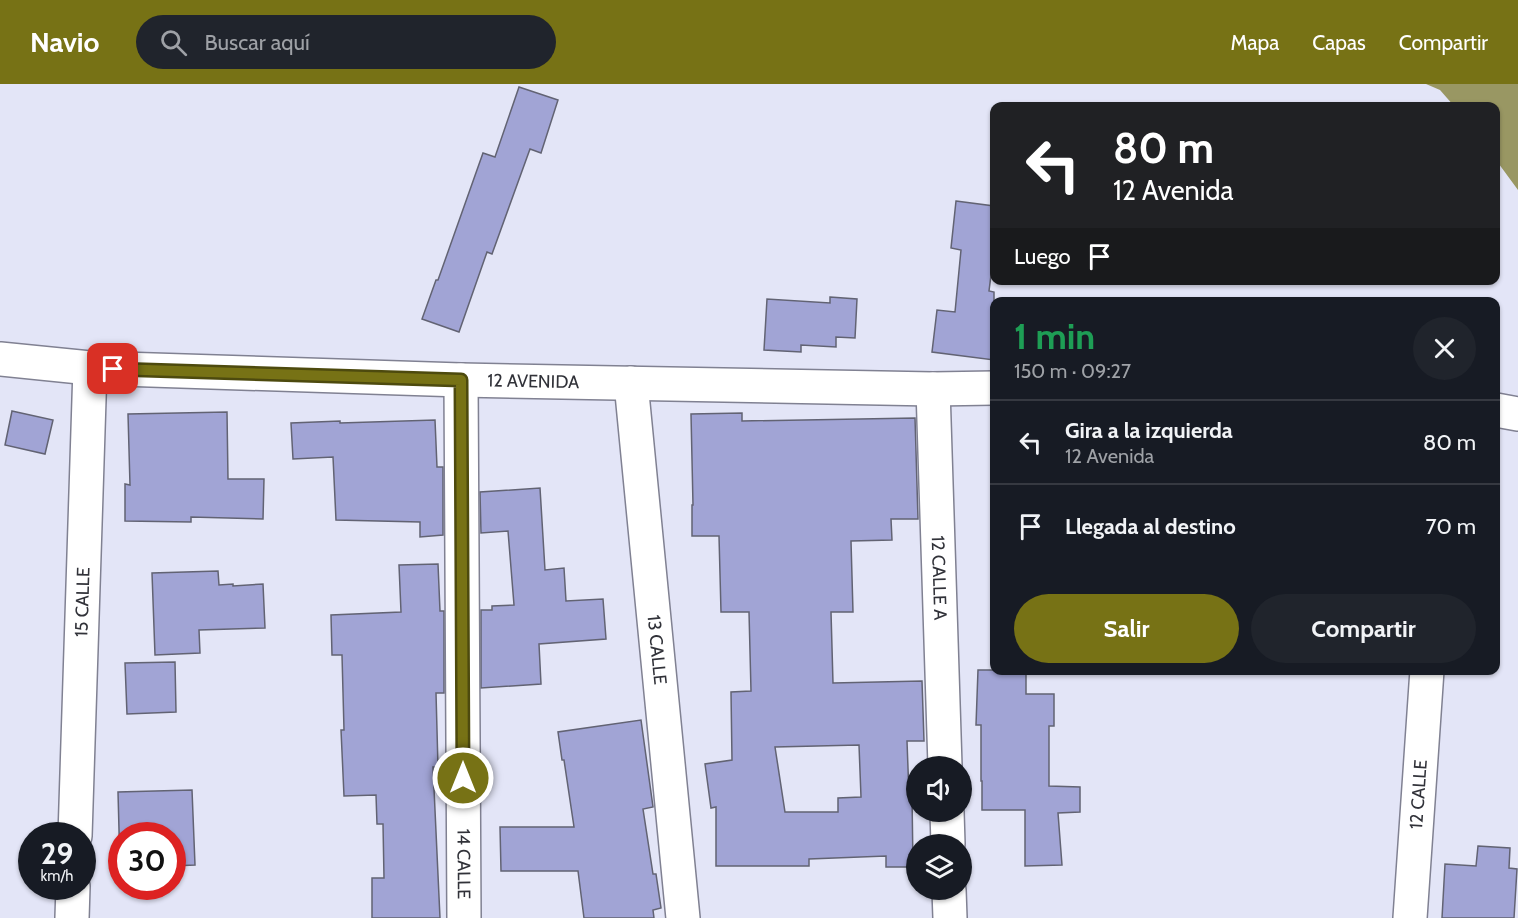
<!DOCTYPE html>
<html lang="es">
<head>
<meta charset="utf-8">
<style>
	:root { --surface:#171b24; --page:#20242c; --text:#f1f3f6; --muted:#9ea1a6; --line:#363941; --accent:#777215 }
	body { margin:0; font-family:Cabin,sans-serif; background:var(--page); color:var(--text); height:100vh; display:flex; flex-direction:column; font-size:22px; white-space:nowrap }
	* { box-sizing:border-box; margin:0 }
	p { font-size:20px; color:var(--muted) }
	.icon { flex:none; width:33px; height:33px; fill:none; stroke:currentColor; stroke-width:2; stroke-linecap:round; stroke-linejoin:round }
	.map { position:relative; flex:1; overflow:hidden }
	.drawer { position:absolute; left:990px; top:213px; width:510px; height:378px; display:flex; flex-direction:column; background:var(--surface); border-radius:12px; box-shadow:0 2px 4px #0004 }
	.drawer>* { flex:none }
	.top-card { position:absolute; left:990px; top:18px; width:510px; height:183px; border-radius:12px; box-shadow:0 2px 4px #0004; background:#202124; color:#fff; overflow:hidden }
	.controls { position:absolute; left:906px; top:672px; display:grid; gap:12px }
	.controls a { display:grid; place-items:center; width:66px; height:66px; border-radius:50%; background:var(--surface); box-shadow:0 2px 4px #0004; font-size:30px }
	.speed { position:absolute; left:18px; top:738px; display:flex; gap:12px; font-size:30px; font-weight:700; text-align:center }
	.speed>* { display:grid; place-content:center; width:78px; height:78px; border-radius:50%; background:var(--surface); box-shadow:0 2px 4px #0004; line-height:1 }
	.speed small { font-size:15px; font-weight:400 }
	.speed .limit { border:9px solid #d22; background:#fff; color:#111 }
	.pin { position:absolute; display:grid; place-items:center; width:51px; height:51px; color:#fff; margin:-26px; border-radius:12px; box-shadow:0 3px 9px #0006 }
	.me { position:absolute; width:66px; margin:-33px; rotate:0deg; stroke-linejoin:round; filter:drop-shadow(0 0 4px #0008) }
	.turn { display:flex; align-items:center; gap:21px; height:126px; padding:0 24px; font-size:27px }
	.turn .icon { width:78px; height:78px; stroke-width:2.5 }
	.turn b { display:block; font-size:42px; line-height:51px }
	.then { display:flex; align-items:center; height:57px; padding:0 24px; background:#0003; gap:12px; font-size:22px }
	.round { display:grid; place-items:center; flex:none; width:63px; height:63px; border-radius:32px; background:var(--page) }
	.summary { display:flex; align-items:center; justify-content:space-between; height:102px; padding:0 24px }
	h1 { font-size:36px; font-weight:800; line-height:45px; color:#1e9e55 }
	.cta { display:flex; gap:12px; margin-top:auto; padding:12px 24px }
	.cta a { flex:1; height:69px; border-radius:36px; background:var(--accent); color:#fff; font-size:24px; font-weight:800; line-height:69px; text-align:center }
	.cta a+a { background:var(--page); color:var(--text) }
	ul { padding:0; list-style:none }
	li { display:flex; align-items:center; gap:18px; height:84px; padding:0 24px; border-top:2px solid var(--line) }
	li div { flex:1 }
	li b { display:block; font-size:22px }
	li em { font-style:normal }
	header { display:flex; align-items:center; gap:36px; box-sizing:border-box; height:84px; padding:0 30px; background:var(--accent); color:#fff }
	header strong { font-size:28px }
	nav { display:flex; gap:33px; margin-inline-start:auto; font-size:21px }
	.search { width:420px; height:54px; background:var(--page); display:flex; align-items:center; gap:15px; box-sizing:border-box; padding:0 21px; border-radius:33px; color:var(--muted); font-size:22px }
	.map>svg:first-child { display:block }
	.water { fill:#999763 }
	.building { fill:#a1a4d5; stroke:#626373; stroke-width:1.5; fill-rule:evenodd }
	.lines { fill:none; stroke-linecap:round; stroke-linejoin:round }
	.minor-casing { stroke:#808192; stroke-width:36 }
	.minor { stroke:#fff; stroke-width:33 }
	.route-casing { stroke:#4d4a0e; stroke-width:15 }
	.route { stroke:#777215; stroke-width:10 }
	.labels { text-anchor:middle; stroke-width:4.5; stroke-linejoin:round; paint-order:stroke }
	.street-label { font-size:18px; fill:#313239; stroke:#e3e5f7 }
</style>
</head>
<body>
<header>
<strong>Navio</strong>
<div class="search"><svg class="icon" aria-label="search" viewBox="0 0 24 24"><circle cx="10" cy="10" r="6"/><path d="M15 15l6 6"/></svg>Buscar aquí</div>
<nav><a>Mapa</a><a>Capas</a><a>Compartir</a></nav>
</header>
<div class="map">
<svg width="1518" height="834" viewBox="0 0 1518 834">
	<rect width="100%" height="100%" fill="#e3e5f7"/>
	<path class="water" d="M 1426,0 L 1518,0 L 1518,106 L 1496,76 L 1496,22 L 1454,22 L 1440,6 Z"/>
	<g class="building">
		<path d="M 519,3 L 558,16 L 541,69 L 530,65 L 492,170 L 487,168 L 459,248 L 422,235 L 436,196 L 438,196 L 483,69 L 495,73 Z"/>
		<path d="M 956,117 L 994,122 L 994,168 L 989,207 L 994,208 L 994,276 L 932,268 L 937,226 L 955,228 L 961,166 L 951,164 Z"/>
		<path d="M 830,213 L 857,215 L 855,254 L 836,253 L 836,263 L 801,261 L 801,268 L 764,266 L 767,215 L 830,219 Z"/>
		<path d="M 12,327 L 53,336 L 45,370 L 5,361 Z"/>
		<path d="M 227,328 L 228,395 L 264,395 L 263,435 L 191,433 L 191,438 L 125,437 L 125,400 L 130,401 L 128,330 Z"/>
		<path d="M 742,329 L 742,337 L 915,334 L 918,435 L 891,435 L 892,456 L 851,457 L 853,528 L 831,528 L 833,599 L 922,597 L 924,657 L 907,657 L 909,711 L 912,711 L 913,783 L 886,783 L 886,772 L 809,775 L 809,782 L 716,782 L 716,723 L 711,724 L 705,680 L 732,676 L 731,608 L 751,607 L 749,528 L 721,528 L 719,452 L 692,452 L 692,421 L 693,421 L 691,330 ZM 859,661 L 861,713 L 838,714 L 838,728 L 785,728 L 775,663 Z"/>
		<path d="M 435,336 L 437,383 L 443,383 L 443,451 L 420,453 L 420,438 L 336,436 L 333,373 L 293,375 L 291,339 L 340,337 L 340,339 Z"/>
		<path d="M 540,404 L 545,486 L 564,484 L 566,517 L 603,515 L 606,555 L 539,560 L 541,600 L 481,604 L 481,526 L 492,526 L 492,522 L 514,521 L 508,447 L 481,449 L 480,408 Z"/>
		<path d="M 438,480 L 440,527 L 444,527 L 444,609 L 436,609 L 438,683 L 433,683 L 440,834 L 372,834 L 372,794 L 384,794 L 383,740 L 377,740 L 376,711 L 344,712 L 341,646 L 344,646 L 342,571 L 332,571 L 331,531 L 401,528 L 399,481 Z"/>
		<path d="M 218,487 L 219,501 L 233,500 L 233,502 L 263,500 L 265,544 L 199,546 L 200,569 L 155,571 L 152,489 Z"/>
		<path d="M 175,578 L 176,628 L 127,630 L 125,579 Z"/>
		<path d="M 978,586 L 1026,586 L 1026,610 L 1054,610 L 1054,642 L 1049,642 L 1049,702 L 1080,703 L 1080,728 L 1058,729 L 1062,781 L 1025,782 L 1025,726 L 982,726 L 982,697 L 981,697 L 981,641 L 976,641 Z"/>
		<path d="M 641,636 L 653,723 L 643,725 L 653,790 L 656,790 L 661,824 L 653,826 L 654,834 L 584,834 L 578,787 L 501,787 L 500,743 L 574,743 L 564,676 L 562,676 L 558,648 Z"/>
		<path d="M 192,706 L 195,781 L 172,782 L 172,752 L 122,752 L 122,783 L 120,783 L 118,708 Z"/>
		<path d="M 1478,762 L 1510,764 L 1509,784 L 1517,785 L 1514,834 L 1442,834 L 1445,780 L 1476,782 Z"/>
	</g>
	<g class="lines">
		<g class="minor-casing">
			<g id="minor">
				<path id="s1" d="M 0,275 L 90,284 L 461,296 L 933,305 L 994,304"/>
				<path id="s2" d="M 461,296 L 464,834"/>
				<path id="s3" d="M 631,299 L 683,834"/>
				<path id="s4" d="M 933,305 L 945,682"/>
				<path d="M 1496,326 L 1518,330"/>
				<path d="M 947,728 L 948,760"/>
				<path id="s5" d="M 75,752 L 90,284"/>
				<path d="M 949,806 L 950,834"/>
				<path d="M 72,834 L 73,802"/>
				<path id="s6" d="M 1410,834 L 1427,586"/>
			</g>
		</g>
		<use href="#minor" class="minor"/>
	</g>
	<g class="lines">
		<g class="route-casing">
			<path id="route" d="M 113,285 L 461,296 L 463,694"/>
		</g>
		<use href="#route" class="route"/>
	</g>
	<g class="labels">
		<g class="street-label">
			<text dy="6" stroke="none"><textPath href="#s1" startOffset="534">12 AVENIDA</textPath></text>
			<text dy="6" stroke="none"><textPath href="#s4" startOffset="189">12 CALLE A</textPath></text>
			<text dy="6" stroke="none"><textPath href="#s5" startOffset="234">15 CALLE</textPath></text>
			<text dy="6" stroke="none"><textPath href="#s3" startOffset="268">13 CALLE</textPath></text>
			<text dy="6" stroke="none"><textPath href="#s6" startOffset="124">12 CALLE</textPath></text>
			<text dy="6" stroke="none"><textPath href="#s2" startOffset="484">14 CALLE</textPath></text>
		</g>
	</g>
</svg>
<div class="controls">
<a><svg class="icon" aria-label="sound" viewBox="0 0 24 24"><path d="M4 9h4l5-4v14l-5-4H4zM17 9q2 3 0 6"/></svg></a>
<a><svg class="icon" aria-label="layers" viewBox="0 0 24 24"><path d="M12 4l9 5-9 5-9-5zM3 14l9 5 9-5"/></svg></a>
</div>
<div class="speed"><div>29<small>km/h</small></div><div class="limit">30</div></div>
<div class="pin" style="left:113px;top:285px;background:#d93025"><svg class="icon" aria-label="arrive" viewBox="0 0 24 24"><path d="M6 21V4h12l-3 4 3 4H6"/></svg></div>
<svg class="me" style="left:463px;top:694px" viewBox="-20 -20 40 40"><circle r="17" fill="#777215" stroke="#fff" stroke-width="3"/><path d="M0-11L8 9 0 5-8 9z" fill="#fff"/></svg>
<div class="top-card">
<div class="turn"><svg class="icon" aria-label="left" viewBox="0 0 24 24"><path d="M17 20v-9H6M10 6l-5 5 5 5"/></svg><div><b>80 m</b>12 Avenida</div></div>
<div class="then">Luego<svg class="icon" aria-label="arrive" viewBox="0 0 24 24"><path d="M6 21V4h12l-3 4 3 4H6"/></svg></div>
</div>
<section class="drawer">
<div class="summary"><div><h1>1 min</h1><p>150 m · 09:27</p></div><a class="round"><svg class="icon" aria-label="close" viewBox="0 0 24 24"><path d="M6 6l12 12M18 6L6 18"/></svg></a></div>
<ul>
<li><svg class="icon" aria-label="left" viewBox="0 0 24 24"><path d="M17 20v-9H6M10 6l-5 5 5 5"/></svg><div><b>Gira a la izquierda</b><p>12 Avenida</p></div><em>80 m</em></li>
<li><svg class="icon" aria-label="arrive" viewBox="0 0 24 24"><path d="M6 21V4h12l-3 4 3 4H6"/></svg><div><b>Llegada al destino</b></div><em>70 m</em></li>
</ul>
<div class="cta"><a>Salir</a><a>Compartir</a></div>
</section>
</div>
</body>
</html>
